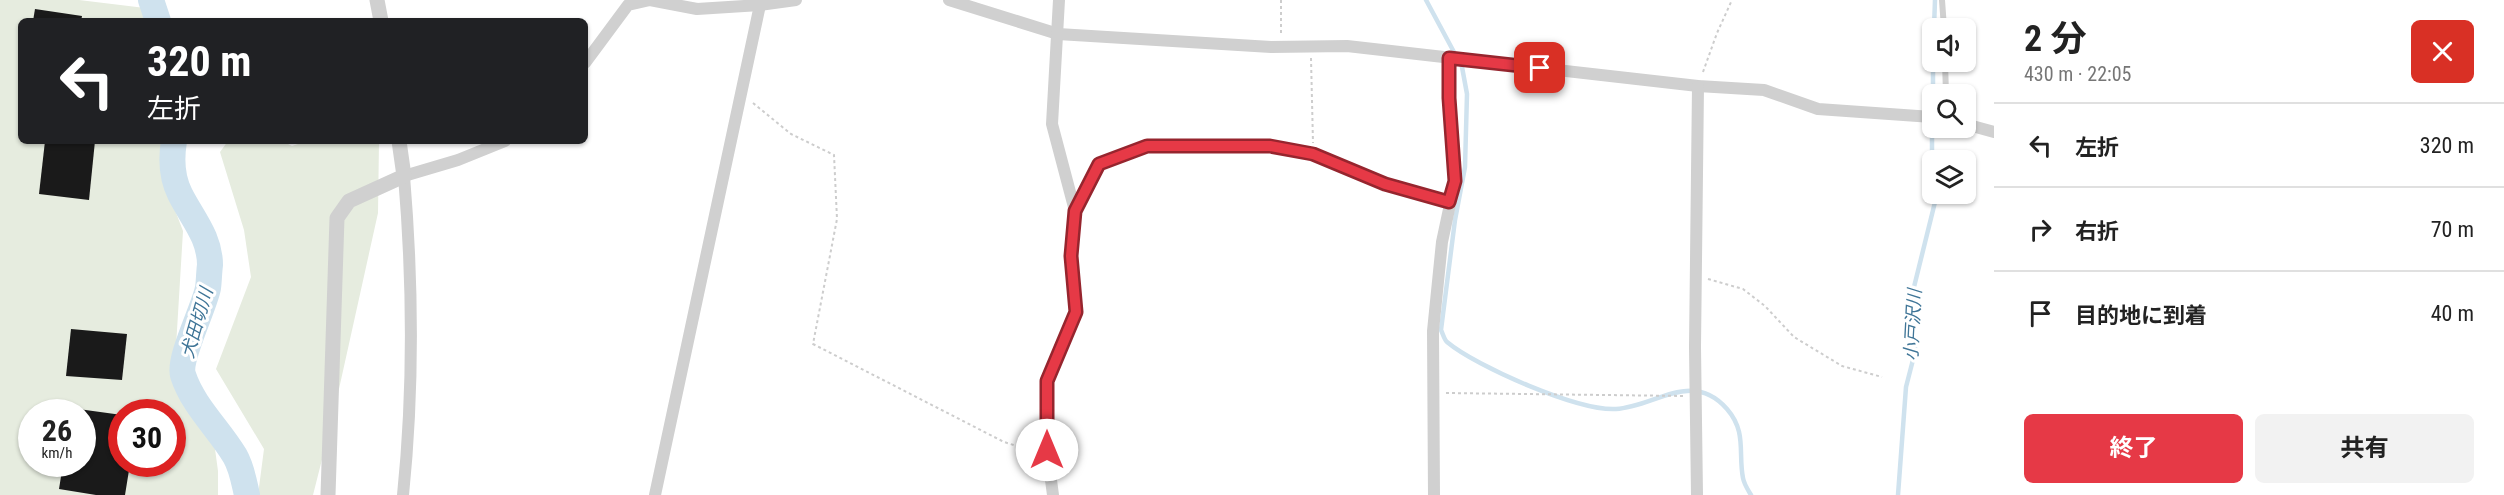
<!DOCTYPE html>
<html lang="ja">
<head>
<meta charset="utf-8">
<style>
	:root { --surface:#fff; --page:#f2f2f2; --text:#222; --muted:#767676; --line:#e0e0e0; --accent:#e63946 }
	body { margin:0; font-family:"Roboto Condensed","Noto Sans JP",sans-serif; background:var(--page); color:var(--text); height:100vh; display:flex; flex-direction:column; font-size:22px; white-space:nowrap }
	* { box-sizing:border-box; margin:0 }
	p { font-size:20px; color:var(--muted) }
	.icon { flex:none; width:33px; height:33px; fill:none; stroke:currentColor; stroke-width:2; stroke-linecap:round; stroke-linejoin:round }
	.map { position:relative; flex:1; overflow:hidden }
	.side { display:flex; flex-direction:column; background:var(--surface); width:510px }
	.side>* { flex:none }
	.top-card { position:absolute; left:18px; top:18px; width:570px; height:126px; border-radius:9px; box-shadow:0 2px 4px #0004; background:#202124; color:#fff; overflow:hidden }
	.controls { position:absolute; left:1922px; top:18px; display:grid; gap:12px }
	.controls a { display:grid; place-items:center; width:54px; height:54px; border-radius:9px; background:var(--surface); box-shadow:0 2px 4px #0004; font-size:30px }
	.speed { position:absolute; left:18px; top:399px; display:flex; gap:12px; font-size:30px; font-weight:700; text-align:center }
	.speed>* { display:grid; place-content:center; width:78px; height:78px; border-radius:50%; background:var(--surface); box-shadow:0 2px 4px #0004; line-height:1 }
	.speed small { font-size:15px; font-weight:400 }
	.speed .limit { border:9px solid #d22; background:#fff; color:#111 }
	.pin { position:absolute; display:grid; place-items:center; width:51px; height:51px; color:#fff; margin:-26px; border-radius:12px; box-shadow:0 3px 9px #0006 }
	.me { position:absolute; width:66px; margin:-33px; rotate:0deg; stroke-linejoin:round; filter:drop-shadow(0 0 4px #0008) }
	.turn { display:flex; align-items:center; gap:21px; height:126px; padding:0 30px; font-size:27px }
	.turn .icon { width:78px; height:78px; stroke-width:2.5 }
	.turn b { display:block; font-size:42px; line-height:51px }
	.round { display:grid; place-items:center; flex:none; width:63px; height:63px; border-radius:9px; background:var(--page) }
	.head { display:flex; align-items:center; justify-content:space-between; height:102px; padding:0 30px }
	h1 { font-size:36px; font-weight:700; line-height:45px }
	.primary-button { display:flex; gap:12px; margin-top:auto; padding:12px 30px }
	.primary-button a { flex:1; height:69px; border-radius:9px; background:var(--accent); color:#fff; font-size:24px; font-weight:700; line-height:69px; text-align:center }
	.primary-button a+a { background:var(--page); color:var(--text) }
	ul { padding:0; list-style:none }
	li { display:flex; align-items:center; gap:18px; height:84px; padding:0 30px; border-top:2px solid var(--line) }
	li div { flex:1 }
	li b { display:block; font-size:22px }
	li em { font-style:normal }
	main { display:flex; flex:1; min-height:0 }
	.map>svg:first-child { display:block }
	.green { fill:#e6ecdf; fill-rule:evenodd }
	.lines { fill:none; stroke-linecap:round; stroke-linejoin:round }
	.stream { stroke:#cfe2ee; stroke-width:4.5 }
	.river { stroke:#cfe2ee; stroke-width:26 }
	.building { fill:#1a1a1a }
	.path { stroke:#cdcdcd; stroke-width:2; stroke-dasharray:3 3; stroke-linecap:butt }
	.service { stroke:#d0d0d0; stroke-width:6 }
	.minor { stroke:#d0d0d0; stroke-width:12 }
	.tertiary { stroke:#d0d0d0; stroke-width:15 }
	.route-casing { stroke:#96252e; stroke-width:15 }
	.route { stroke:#e63946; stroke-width:10 }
	.labels { text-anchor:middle; stroke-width:6; stroke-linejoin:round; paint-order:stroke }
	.water-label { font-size:18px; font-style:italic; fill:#3f7597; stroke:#fff }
</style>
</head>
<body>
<main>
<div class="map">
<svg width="1994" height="495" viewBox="0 0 1994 495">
	<rect width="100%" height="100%" fill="#fff"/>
	<g class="green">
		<path d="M 0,0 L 79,0 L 145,8 L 148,21 L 21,21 L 21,141 L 167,141 L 165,164 L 170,197 L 183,231 L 174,380 L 215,449 L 218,471 L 218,495 L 0,495 ZM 32,412 L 82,412 L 82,464 L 32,464 ZM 122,412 L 172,412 L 172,464 L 122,464 Z"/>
		<path d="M 228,141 L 282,141 L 292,146 L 307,141 L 379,141 L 378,213 L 333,416 L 313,495 L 258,495 L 264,449 L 216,369 L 251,277 L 244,230 L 220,152 Z"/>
	</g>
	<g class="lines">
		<g class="stream">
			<path d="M 1426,0 L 1462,67 L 1467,94 L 1465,167 L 1455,220 L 1441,330 C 1443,334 1444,339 1447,342 C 1477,367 1578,411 1616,409 C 1655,407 1692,369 1727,409 C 1747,432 1738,453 1743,478 C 1744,484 1748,490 1751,495"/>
			<path d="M 1934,28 L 1935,0"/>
			<path d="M 1933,94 L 1933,62"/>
			<path d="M 1932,119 L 1932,168"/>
			<path d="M 1898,495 L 1906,387 L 1915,352 L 1914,287 L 1937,194"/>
		</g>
		<g class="river">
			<path d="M 151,0 L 158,21"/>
			<path d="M 174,141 C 171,159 172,178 180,194 C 192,218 210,237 210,265 C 209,272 209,281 208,288 C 204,308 178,359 183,375 C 193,406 219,429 235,456 C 242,468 244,482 247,495"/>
		</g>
	</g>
	<g class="building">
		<path d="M 35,9 L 82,16 L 81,21 L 33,21 Z"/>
		<path d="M 45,141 L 95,141 L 89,200 L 39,194 Z"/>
		<path d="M 71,329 L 127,334 L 122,380 L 66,376 Z"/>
		<path d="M 71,408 L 122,415 L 122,464 L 130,464 L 125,495 L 96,495 L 59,489 L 63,464 L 82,464 L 82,412 L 70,412 Z"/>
	</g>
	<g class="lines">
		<g class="path">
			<path d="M 1281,0 L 1281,33"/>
			<path d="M 1311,58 L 1313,143"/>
			<path d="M 1703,72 L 1717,33 L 1732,0"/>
			<path d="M 753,103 L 791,134 L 834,155 L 837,219 L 813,344 L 1004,442 L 1033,451"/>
			<path d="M 1708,279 L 1743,289 L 1765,306 L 1794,337 L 1842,366 L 1882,377"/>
			<path d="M 1446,393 L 1684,396"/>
		</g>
		<g class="service">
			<path d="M 1942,0 L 1944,28"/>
			<path d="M 1945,62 L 1946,94"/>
		</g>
		<g class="minor">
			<path d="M 949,0 L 1058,34 L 1271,47 L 1347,46 L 1698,86 L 1764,90 L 1818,109 L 1932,117"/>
			<path d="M 585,63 L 628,5 L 650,0 L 697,9 L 760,5 L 796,0"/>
			<path d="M 1965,124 L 1994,132"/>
			<path d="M 1075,211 L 1099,164 L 1147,146 L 1270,146 L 1313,155 L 1385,184 L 1449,202"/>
			<path d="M 403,495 C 414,388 413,283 404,176 L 458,160 L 505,141"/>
			<path d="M 655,495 L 760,5"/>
			<path d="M 1053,495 L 1047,450 L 1047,381 L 1076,312 L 1071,256 L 1075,211 L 1052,124 L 1059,0"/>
			<path d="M 1434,495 L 1433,331 L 1442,242 L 1455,181 L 1449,98 L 1450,58"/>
			<path d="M 1697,495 L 1695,347 L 1698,86"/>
		</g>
		<g class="tertiary">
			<path d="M 377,0 L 381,21"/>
			<path d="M 328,495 L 337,218 L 349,201 L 404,176 L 399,141"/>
		</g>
	</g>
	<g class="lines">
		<g class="route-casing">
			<path id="route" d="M 1047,450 L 1047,381 L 1076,312 L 1071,256 L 1075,211 L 1099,164 L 1147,146 L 1270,146 L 1313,154 L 1385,184 L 1449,202 L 1455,181 L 1449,98 L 1449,58 L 1540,68"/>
		</g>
		<use href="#route" class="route"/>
	</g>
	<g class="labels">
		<g class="water-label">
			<text transform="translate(197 323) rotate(-74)" y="6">犬田切川</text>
			<text transform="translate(1913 325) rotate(-87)" y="6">小戸沢川</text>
		</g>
	</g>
</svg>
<div class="controls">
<a><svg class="icon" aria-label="sound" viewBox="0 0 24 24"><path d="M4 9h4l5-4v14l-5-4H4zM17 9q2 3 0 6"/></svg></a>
<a><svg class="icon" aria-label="search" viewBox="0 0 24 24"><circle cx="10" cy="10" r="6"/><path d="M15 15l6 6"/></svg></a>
<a><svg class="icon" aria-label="layers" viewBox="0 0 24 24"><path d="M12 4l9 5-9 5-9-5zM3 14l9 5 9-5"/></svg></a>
</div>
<div class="speed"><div>26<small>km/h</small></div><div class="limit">30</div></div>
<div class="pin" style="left:1540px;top:68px;background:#d93025"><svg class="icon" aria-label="arrive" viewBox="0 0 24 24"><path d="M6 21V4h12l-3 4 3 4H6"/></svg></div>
<svg class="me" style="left:1047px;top:450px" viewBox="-20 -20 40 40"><circle r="19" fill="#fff"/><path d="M0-13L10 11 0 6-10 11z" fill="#e63946"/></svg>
<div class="top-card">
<div class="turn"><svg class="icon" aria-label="left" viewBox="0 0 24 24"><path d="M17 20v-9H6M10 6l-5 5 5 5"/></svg><div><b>320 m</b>左折</div></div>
</div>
</div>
<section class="side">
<div class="head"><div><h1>2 分</h1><p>430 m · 22:05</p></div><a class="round" style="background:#d93025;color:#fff"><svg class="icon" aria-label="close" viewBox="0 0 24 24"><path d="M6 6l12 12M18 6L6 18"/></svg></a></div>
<ul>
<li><svg class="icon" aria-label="left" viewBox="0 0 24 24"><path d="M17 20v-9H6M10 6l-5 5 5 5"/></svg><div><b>左折</b></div><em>320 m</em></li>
<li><svg class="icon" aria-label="right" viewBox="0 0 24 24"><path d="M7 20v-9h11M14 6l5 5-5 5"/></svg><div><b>右折</b></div><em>70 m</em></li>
<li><svg class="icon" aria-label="arrive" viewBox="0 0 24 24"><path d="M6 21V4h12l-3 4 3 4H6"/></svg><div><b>目的地に到着</b></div><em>40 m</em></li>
</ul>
<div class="primary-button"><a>終了</a><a>共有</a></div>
</section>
</main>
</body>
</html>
